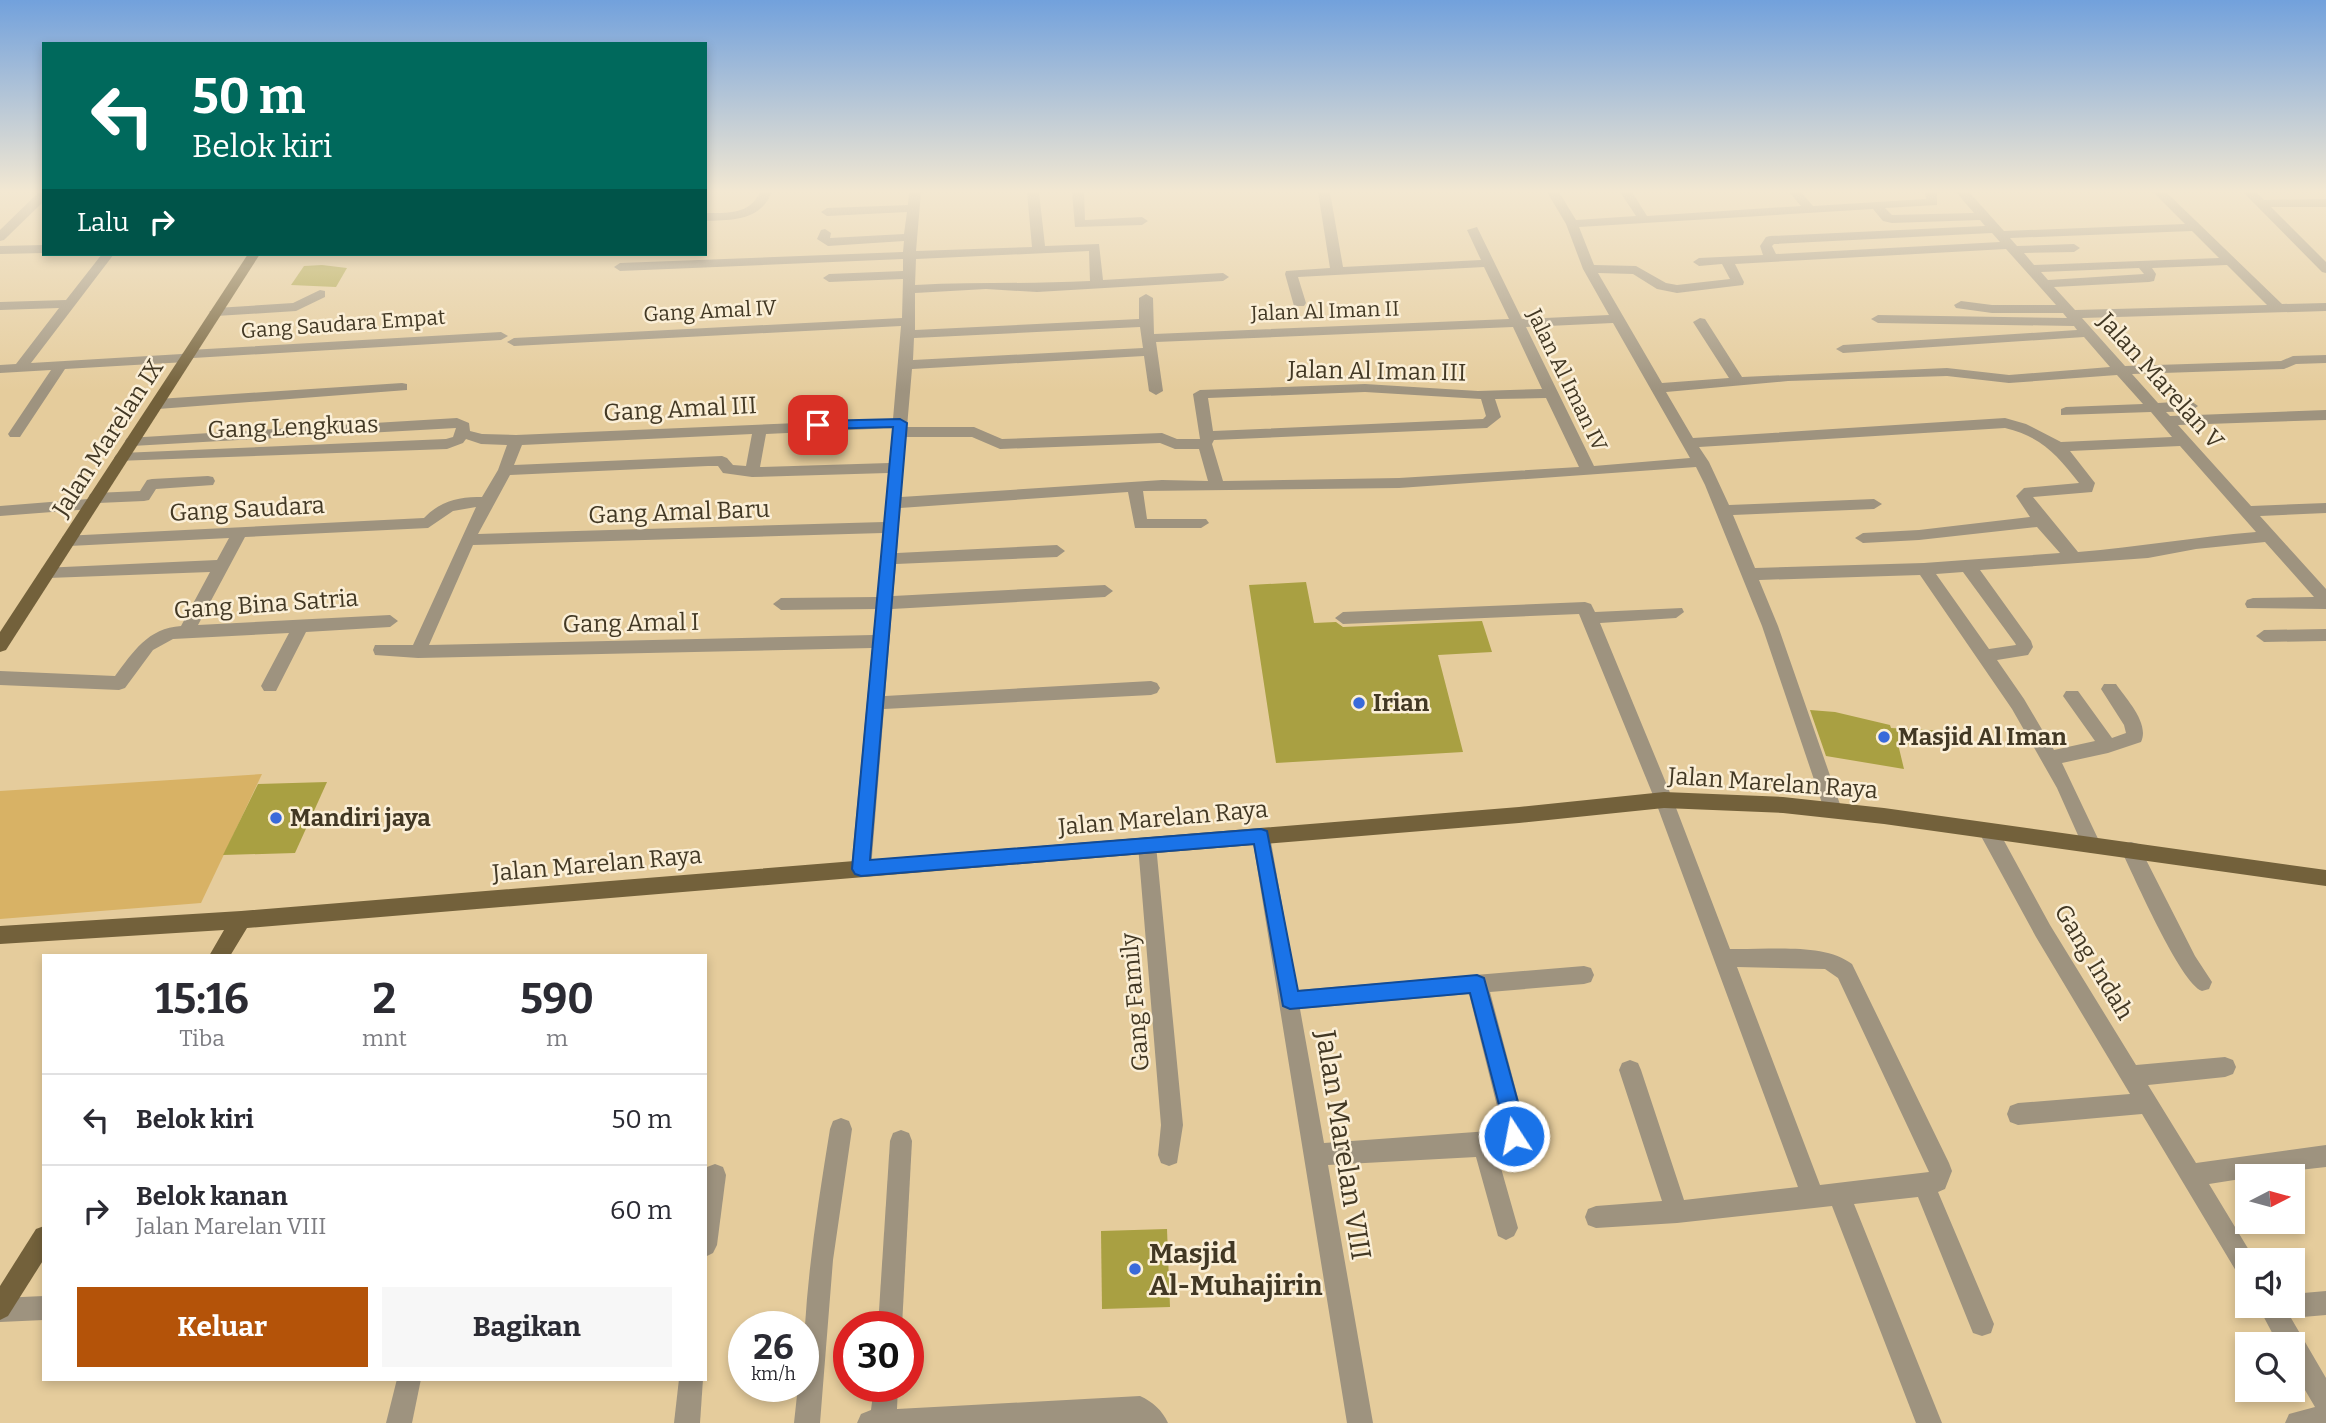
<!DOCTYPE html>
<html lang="id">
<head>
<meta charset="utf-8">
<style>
	:root { --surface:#fff; --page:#f7f7f7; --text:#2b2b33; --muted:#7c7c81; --line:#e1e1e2; --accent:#b45309 }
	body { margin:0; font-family:Bitter,serif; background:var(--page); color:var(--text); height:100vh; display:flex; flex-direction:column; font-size:26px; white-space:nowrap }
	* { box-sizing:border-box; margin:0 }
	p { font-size:23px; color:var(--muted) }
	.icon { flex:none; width:38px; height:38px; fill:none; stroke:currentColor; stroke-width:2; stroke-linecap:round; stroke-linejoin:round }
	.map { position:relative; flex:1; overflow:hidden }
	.drawer { position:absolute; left:42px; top:954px; width:665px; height:427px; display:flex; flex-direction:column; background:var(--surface); border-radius:0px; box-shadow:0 4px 10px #0003 }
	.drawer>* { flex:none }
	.hud { position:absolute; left:42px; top:42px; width:665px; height:214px; border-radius:0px; box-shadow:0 4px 10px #0003; background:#00695c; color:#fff; overflow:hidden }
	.needle { width:46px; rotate:84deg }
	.tools { position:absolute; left:2235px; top:1164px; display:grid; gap:14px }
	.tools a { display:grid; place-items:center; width:70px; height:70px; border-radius:0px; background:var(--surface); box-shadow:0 4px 10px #0003; font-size:35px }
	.speed { position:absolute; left:728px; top:1311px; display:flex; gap:14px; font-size:35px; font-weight:700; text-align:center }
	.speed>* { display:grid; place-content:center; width:91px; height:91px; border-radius:50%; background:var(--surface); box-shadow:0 4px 10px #0003; line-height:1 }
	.speed small { font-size:18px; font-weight:400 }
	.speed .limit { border:10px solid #d22; background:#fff; color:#111 }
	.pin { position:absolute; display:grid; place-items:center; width:60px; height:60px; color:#fff; margin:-30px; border-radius:14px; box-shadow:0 4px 10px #0006 }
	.me { position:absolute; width:77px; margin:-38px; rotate:349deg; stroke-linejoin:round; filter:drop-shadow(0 0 5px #0008) }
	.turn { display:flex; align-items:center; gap:24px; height:147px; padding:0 35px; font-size:32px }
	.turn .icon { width:91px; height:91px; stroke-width:2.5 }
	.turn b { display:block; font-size:49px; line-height:60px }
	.then { display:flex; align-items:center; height:66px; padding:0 35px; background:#0003; gap:14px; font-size:26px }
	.eta { display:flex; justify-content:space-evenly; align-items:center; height:119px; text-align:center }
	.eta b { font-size:42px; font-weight:700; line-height:49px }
	.button { display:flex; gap:14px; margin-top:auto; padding:14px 35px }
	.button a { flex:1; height:80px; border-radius:0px; background:var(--accent); color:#fff; font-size:28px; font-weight:700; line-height:80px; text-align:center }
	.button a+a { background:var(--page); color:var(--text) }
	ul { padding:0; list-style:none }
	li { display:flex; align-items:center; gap:21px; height:91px; padding:0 35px; border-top:2px solid var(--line) }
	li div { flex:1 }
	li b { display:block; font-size:26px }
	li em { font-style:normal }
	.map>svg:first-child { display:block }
	.green { fill:#d8b265 }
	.building { fill:#a9a042 }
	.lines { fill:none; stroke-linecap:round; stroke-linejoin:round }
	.minor { fill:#9e937f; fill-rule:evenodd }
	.major { fill:#73613b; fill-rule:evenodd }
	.route { fill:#1a73e8; stroke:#114b97; stroke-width:2 }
	.poi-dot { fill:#396ada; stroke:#fbefd7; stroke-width:2.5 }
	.labels { text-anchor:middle; stroke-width:5; stroke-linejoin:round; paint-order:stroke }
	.far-street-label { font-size:21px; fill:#423824; stroke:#fbefd7 }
	.street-label { font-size:24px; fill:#423824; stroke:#fbefd7 }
	.poi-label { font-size:24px; font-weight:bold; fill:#423824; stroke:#fbefd7; text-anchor:start }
	.near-street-label { font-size:28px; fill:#423824; stroke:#fbefd7 }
	.near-poi-label { font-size:28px; font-weight:bold; fill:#423824; stroke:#fbefd7; text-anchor:start }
</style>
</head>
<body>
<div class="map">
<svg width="2326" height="1423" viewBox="0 0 2326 1423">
	<rect width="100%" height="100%" fill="#e5cc9c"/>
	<path class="green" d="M 262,774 L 201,903 L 0,919 L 0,791 Z"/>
	<g class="building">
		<path d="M 322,265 L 347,268 L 336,287 L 291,285 L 304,266 Z"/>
		<path d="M 1306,582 L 1314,623 L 1336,622 L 1343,627 L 1482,621 L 1492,652 L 1438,655 L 1463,752 L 1276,763 L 1249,585 Z"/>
		<path d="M 1810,710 L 1835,712 L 1890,725 L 1891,728 L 1948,731 L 1954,746 L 1898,744 L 1904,769 L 1826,756 Z"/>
		<path d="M 327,782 L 295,853 L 223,855 L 258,784 Z"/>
		<path d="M 1167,1229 L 1170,1307 L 1102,1309 L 1101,1231 Z"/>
	</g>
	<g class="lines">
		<g class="minor">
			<path d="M 39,192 L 44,192 L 44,201 L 4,240 L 0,241 L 0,230 Z"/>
			<path d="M 760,192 L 772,192 C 760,221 733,220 705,221 L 705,213 C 727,213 750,215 760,192 Z"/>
			<path d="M 909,192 L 921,192 L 916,251 L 1032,247 L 1027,192 L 1039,192 L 1045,246 L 1099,244 L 1103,280 L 1223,273 L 1229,277 L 1223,281 L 1037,292 L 986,289 L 915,293 L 915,330 L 1139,319 L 1139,298 L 1146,294 L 1153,298 L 1154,334 L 1509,319 L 1484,267 L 1298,277 L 1306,303 L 1304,306 L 1294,306 L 1285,274 L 1286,271 L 1330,268 L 1318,192 L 1330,192 L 1343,267 L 1481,260 L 1467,230 L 1477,227 L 1522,319 L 1609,315 L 1583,269 L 1566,224 L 1547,192 L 1559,192 L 1576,220 L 1636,216 L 1620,192 L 1632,192 L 1647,216 L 1801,206 L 1789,192 L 1801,192 L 1813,206 L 1926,199 L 1925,192 L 1937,192 L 1937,205 L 1885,208 L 1892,215 L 1974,213 L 1956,192 L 1969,192 L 2004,231 L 2185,224 L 2153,192 L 2166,192 L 2282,304 L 2326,303 L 2326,311 L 2082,318 L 2125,366 L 2281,361 L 2293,356 L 2326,355 L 2326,363 L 2296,364 L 2284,369 L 2132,374 L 2158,403 L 2191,401 L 2198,406 L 2191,411 L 2166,412 L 2170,416 L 2326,410 L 2326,420 L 2178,425 L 2251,506 L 2326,503 L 2326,513 L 2260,516 L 2326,589 L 2326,609 L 2247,608 L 2245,604 L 2247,600 L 2253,598 L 2314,597 L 2265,542 L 2196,549 L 2148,558 L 1980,570 L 2031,641 L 2033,647 L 2028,655 L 1997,660 L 2024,699 L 2054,750 L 2095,741 L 2063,696 L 2066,691 L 2078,691 L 2112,738 L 2126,733 L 2124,725 L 2101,689 L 2104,684 L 2116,684 C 2126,699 2150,723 2141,742 L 2108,753 L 2062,763 L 2101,845 L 2099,851 L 2092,853 L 2085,851 L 2057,788 L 2012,709 L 1920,575 L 1759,580 L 1778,626 L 1842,810 L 1840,815 L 1833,818 L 1826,815 L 1762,626 L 1705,485 L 1696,467 L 1399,488 L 1143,491 L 1147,519 L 1206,519 L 1209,523 L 1201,528 L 1135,528 L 1128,492 L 900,508 L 897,553 L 1057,545 L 1065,551 L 1057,557 L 896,564 L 893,596 L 1105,585 L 1113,591 L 1105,597 L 892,609 L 885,696 L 1151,681 L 1157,683 L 1160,688 L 1157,693 L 1151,695 L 884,709 L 871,869 L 868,875 L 861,877 L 854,875 L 851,869 L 872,648 L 418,658 L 375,655 L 373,650 L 375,645 L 413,645 L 476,507 L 453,511 L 428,528 L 245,537 L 198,625 L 390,615 L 398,621 L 390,627 L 306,632 L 276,691 L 264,691 L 261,686 L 289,633 L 173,639 L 153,650 L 125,688 L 119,690 L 0,685 L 0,671 L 115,676 C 133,652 148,628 181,626 L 210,572 L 48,578 L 42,576 L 40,572 L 42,568 L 217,560 L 229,538 L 69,546 L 61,540 L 63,536 L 424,518 C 440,501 460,496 482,497 L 498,470 L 507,445 L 481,444 L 466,439 L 463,443 L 447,449 L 116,461 L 114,458 L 116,455 L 121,453 L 446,439 L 453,437 L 456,428 L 132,446 L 127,444 L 125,441 L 127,438 L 457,418 L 469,423 L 470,431 L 482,434 L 516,435 L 893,419 L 901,326 L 514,346 L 507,342 L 514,338 L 902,318 L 903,279 L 829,282 L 823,278 L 829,274 L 903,271 L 903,259 L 620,271 L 614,267 L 620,263 L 903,252 L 904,241 L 828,246 L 817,239 L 821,230 L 825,229 L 831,233 L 830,238 L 904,234 L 907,212 L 827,216 L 821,212 L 827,208 L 908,205 ZM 1873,209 L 1883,221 L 1892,223 L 1980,220 L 1985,226 L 1770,236 L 1766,237 L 1760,246 L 1763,255 L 1699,258 L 1693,262 L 1699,266 L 1722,264 L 1730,279 L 1677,285 L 1666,283 L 1636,266 L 1594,265 L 1579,227 ZM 2192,231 L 2219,258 L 2034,265 L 2024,253 L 2074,252 L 2080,248 L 2074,244 L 2017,246 L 2010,238 ZM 1992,233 L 2000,242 L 1776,254 L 1772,246 L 1774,244 ZM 2006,249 L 2056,305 L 1992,305 L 1961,301 L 1954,305 L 1956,308 L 1992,313 L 2063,313 L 2067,318 L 1878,315 L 1871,319 L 1878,323 L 2074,326 L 2077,330 L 1843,345 L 1836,349 L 1843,353 L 2084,337 L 2110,367 L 2009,375 L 1947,368 L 1742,377 L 1705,319 L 1700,318 L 1693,322 L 1729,378 L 1662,383 L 1598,273 L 1633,274 L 1657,289 L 1677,293 L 1743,285 L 1744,282 L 1735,264 ZM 1089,251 L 1090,281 C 1032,284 974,282 915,285 L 916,259 ZM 2227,265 L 2267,305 L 2075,310 L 2054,287 L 2149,282 L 2154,281 L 2156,274 L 2152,268 ZM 2139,268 L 2144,274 L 2048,280 L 2041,272 ZM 1613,323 L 1690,458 L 1594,466 L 1526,327 ZM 1140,327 L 1143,348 L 913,360 L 914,338 ZM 1513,327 L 1542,389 L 1478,391 L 1365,384 L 1200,390 L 1193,394 L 1200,439 L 1177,439 L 1162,433 L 1002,439 L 974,427 L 907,427 L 912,369 L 1144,356 L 1149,391 L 1156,395 L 1163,391 L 1156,342 ZM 2117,375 L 2143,404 L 2066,407 L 2061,409 L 2061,415 L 2151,412 L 2172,437 L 2061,442 L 2026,424 L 2005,418 L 1693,438 L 1666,392 L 1788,381 L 1947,376 L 2009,383 ZM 1365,392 L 1481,399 L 1486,416 L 1483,419 L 1213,431 L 1208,398 ZM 1546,398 L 1579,467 L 1399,478 L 1223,481 L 1212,444 L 1214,440 L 1487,428 L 1501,417 L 1495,399 ZM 893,428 L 889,463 L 760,467 L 766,434 ZM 2005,428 C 2042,437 2057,455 2079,483 L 2024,488 L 2016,496 L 2030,517 L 1919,530 L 1863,533 L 1855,538 L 1863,543 L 1919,540 L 2037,527 L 2060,553 L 1924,563 L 1755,568 L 1733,515 L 1874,509 L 1882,504 L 1874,499 L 1729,505 L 1709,462 L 1699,447 ZM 752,434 L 746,466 L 733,465 L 727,458 L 722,456 L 514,465 L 522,445 ZM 906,437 L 972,437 L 1000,449 L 1160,443 L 1175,449 L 1199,449 L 1208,481 L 1162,480 L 901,497 ZM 2180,446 L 2256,532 C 2196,537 2138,547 2078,552 L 2033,497 L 2092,492 L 2095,483 L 2070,451 ZM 708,466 L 718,466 L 723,473 L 752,477 L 888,473 L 884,522 L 478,534 L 510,475 ZM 883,533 L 877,597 L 781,598 L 773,604 L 781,610 L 876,609 L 873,635 L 429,645 L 473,545 ZM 1963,572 L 2015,643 L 2016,645 L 1989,649 L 1936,574 Z"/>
			<path d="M 1072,192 L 1084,192 L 1085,220 L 1142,217 L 1148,221 L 1142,225 L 1075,227 Z"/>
			<path d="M 2243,192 L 2256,192 L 2264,200 L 2326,199 L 2326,207 L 2271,207 L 2326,262 L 2326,273 L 2322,272 Z"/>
			<path d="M 44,245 L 44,253 L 0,254 L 0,246 Z"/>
			<path d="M 102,254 L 114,254 L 31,363 L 182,354 L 189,350 L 501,332 L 508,336 L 501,340 L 193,358 L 186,362 L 65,369 L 20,437 L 10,437 L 8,434 L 51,370 L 0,373 L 0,365 L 16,364 L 59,308 L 0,310 L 0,302 L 66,300 Z"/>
			<path d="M 320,290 L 325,291 L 325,297 L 296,311 L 216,316 L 209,312 L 216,308 L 293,303 Z"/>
			<path d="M 402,383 L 407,384 L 407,390 L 158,409 L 151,404 L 158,399 Z"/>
			<path d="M 208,476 L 213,477 L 215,481 L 213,485 L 156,489 L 149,500 L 144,501 L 98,503 L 96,508 L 91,509 L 0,516 L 0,506 L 88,499 L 90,494 L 95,493 L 140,491 L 147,480 L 152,479 Z"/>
			<path d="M 1585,602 L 1591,604 L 1595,612 L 1682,608 L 1684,612 L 1676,618 L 1600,623 L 1673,800 L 1730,949 C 1766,950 1824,942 1852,964 L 1949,1163 L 1952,1171 L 1945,1189 L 1938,1192 L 1994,1324 L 1991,1333 L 1982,1336 L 1973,1333 L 1918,1197 L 1854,1204 L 1942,1423 L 1916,1423 L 1832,1206 L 1677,1223 L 1596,1228 L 1588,1225 L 1585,1217 L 1588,1209 L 1596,1206 L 1662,1201 L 1619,1070 L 1622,1063 L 1630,1060 L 1638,1063 L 1641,1070 L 1684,1200 L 1798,1187 L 1655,800 L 1579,614 L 1343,624 L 1335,618 L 1343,612 ZM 1737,967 L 1825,969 L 1838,978 L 1929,1172 L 1820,1185 Z"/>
			<path d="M 2326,629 L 2326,641 L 2264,642 L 2256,636 L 2264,630 Z"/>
			<path d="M 1989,824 L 1996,826 L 2050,925 L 2136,1065 L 2225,1057 L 2233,1060 L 2236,1067 L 2233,1074 L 2225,1077 L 2148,1085 L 2196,1163 L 2326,1145 L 2326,1167 L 2247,1176 L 2247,1178 L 2209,1184 L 2255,1260 L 2247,1260 L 2247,1280 L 2239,1276 L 2142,1114 L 2018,1125 L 2010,1122 L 2007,1114 L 2010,1106 L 2018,1103 L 2130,1094 L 2036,937 L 1982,838 L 1980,832 L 1982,826 Z"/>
			<path d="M 1261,828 L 1268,830 L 1270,836 L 1297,990 L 1584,966 L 1591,968 L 1594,975 L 1591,982 L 1584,984 L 1490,992 L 1526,1128 L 1520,1148 L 1497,1154 L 1518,1228 L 1514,1236 L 1506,1240 L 1498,1236 L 1476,1157 L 1328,1165 L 1373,1423 L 1347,1423 L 1252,836 L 1254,830 ZM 1469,994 L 1503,1130 L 1324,1143 L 1300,1009 Z"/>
			<path d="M 1147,837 L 1154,839 L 1156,845 L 1183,1125 L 1177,1163 L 1169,1166 L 1161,1163 L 1158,1155 L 1161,1125 L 1138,845 L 1140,839 Z"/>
			<path d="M 2131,842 L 2138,844 L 2195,956 L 2212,982 L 2209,989 L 2202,991 C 2180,983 2134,876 2121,850 L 2124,844 Z"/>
			<path d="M 841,1118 L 849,1121 L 852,1129 L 833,1260 L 820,1423 L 794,1423 L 798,1386 L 803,1386 C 803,1299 816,1215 830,1129 L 833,1121 Z"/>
			<path d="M 901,1130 L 909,1133 L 912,1141 L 902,1326 L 878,1326 L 890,1141 L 893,1133 Z"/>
			<path d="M 715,1164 L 723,1167 L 726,1175 L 717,1245 L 713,1253 L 705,1257 L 705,1171 L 707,1167 Z"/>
			<path d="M 2326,1291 L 2326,1315 L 2291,1318 L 2326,1378 L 2326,1423 L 2285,1423 L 2289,1414 L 2315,1407 L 2292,1368 L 2292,1344 L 2278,1344 L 2258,1306 L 2292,1306 L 2292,1294 Z"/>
			<path d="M 44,1296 L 44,1320 L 0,1322 L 0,1298 Z"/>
			<path d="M 397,1379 L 421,1379 L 412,1423 L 386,1423 Z"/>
			<path d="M 679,1379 L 703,1379 L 700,1423 L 674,1423 Z"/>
			<path d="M 874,1386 L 898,1386 L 897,1409 L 1140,1396 C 1153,1402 1162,1410 1168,1423 L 857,1423 L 861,1414 L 871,1410 Z"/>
		</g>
		<g class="major">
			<path d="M 248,254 L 260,254 L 6,650 L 0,652 L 0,632 Z"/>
			<path d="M 1664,792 L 1783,797 L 1884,808 L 2326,870 L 2326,886 L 1884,824 L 1783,813 L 1664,808 L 1519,823 L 247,928 L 230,956 L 209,956 L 224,930 L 0,944 L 0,926 L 241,911 L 1519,807 Z"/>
			<path d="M 44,1226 L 44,1259 L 8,1316 L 0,1320 L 0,1286 L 36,1229 Z"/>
		</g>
	</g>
	<linearGradient id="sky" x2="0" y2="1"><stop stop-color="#72a1dc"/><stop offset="0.49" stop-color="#f3e8d2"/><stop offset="1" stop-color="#f3e8d2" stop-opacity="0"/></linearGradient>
	<rect width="2326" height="391" fill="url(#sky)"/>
	<path class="route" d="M 900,419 L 907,423 L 870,860 L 1261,829 L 1267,831 L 1298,991 L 1477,975 L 1484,978 L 1525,1128 L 1522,1143 L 1514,1146 L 1507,1143 L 1505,1128 L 1470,993 L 1290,1009 L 1283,1006 L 1254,844 L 861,876 L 855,874 L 852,869 L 893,427 L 818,429 L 811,425 L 818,421 Z"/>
	<g class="poi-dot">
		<circle cx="1359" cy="703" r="7"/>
		<circle cx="1884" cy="737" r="7"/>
		<circle cx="276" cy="818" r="7"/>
		<circle cx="1135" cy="1269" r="7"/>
	</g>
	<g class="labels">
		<g class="far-street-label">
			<text transform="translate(710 311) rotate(-3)" y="7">Gang Amal IV</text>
			<text transform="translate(1325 311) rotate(-2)" y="7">Jalan Al Iman II</text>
			<text transform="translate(343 324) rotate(-4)" y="7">Gang Saudara Empat</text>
			<text transform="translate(1567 380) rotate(64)" y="7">Jalan Al Iman IV</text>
		</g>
		<g class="street-label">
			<text transform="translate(1377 371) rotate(1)" y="8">Jalan Al Iman III</text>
			<text transform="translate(2161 381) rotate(48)" y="8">Jalan Marelan V</text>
			<text transform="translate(680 409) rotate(-3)" y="8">Gang Amal III</text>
			<text transform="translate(293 427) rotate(-2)" y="8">Gang Lengkuas</text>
			<text transform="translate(108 438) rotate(-57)" y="8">Jalan Marelan IX</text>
			<text transform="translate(247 509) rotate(-3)" y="8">Gang Saudara</text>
			<text transform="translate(679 512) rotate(-2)" y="8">Gang Amal Baru</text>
			<text transform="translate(266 604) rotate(-4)" y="8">Gang Bina Satria</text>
			<text transform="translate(631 623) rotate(-1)" y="8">Gang Amal I</text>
			<text transform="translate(1773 783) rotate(4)" y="8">Jalan Marelan Raya</text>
			<text transform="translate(1163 818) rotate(-5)" y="8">Jalan Marelan Raya</text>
			<text transform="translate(597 864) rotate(-5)" y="8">Jalan Marelan Raya</text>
			<text transform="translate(2094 962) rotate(59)" y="8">Gang Indah</text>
			<text transform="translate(1135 1002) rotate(-95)" y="8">Gang Family</text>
		</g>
		<g class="poi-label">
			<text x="1373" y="711">Irian</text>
			<text x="1898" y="745">Masjid Al Iman</text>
			<text x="290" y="826">Mandiri jaya</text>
		</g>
		<g class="near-street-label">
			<text transform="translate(1344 1145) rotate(81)" y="10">Jalan Marelan VIII</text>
		</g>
		<g class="near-poi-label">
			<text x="1149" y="1263">Masjid<tspan x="1149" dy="32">Al-Muhajirin</tspan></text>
		</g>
	</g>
</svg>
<div class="tools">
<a><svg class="needle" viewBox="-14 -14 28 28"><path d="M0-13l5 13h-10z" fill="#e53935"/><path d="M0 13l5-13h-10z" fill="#7c7c81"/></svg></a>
<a><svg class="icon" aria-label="sound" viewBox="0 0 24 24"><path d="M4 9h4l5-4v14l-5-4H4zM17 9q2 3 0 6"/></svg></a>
<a><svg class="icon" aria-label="search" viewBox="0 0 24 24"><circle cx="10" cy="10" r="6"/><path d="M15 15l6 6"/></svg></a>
</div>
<div class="speed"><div>26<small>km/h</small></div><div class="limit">30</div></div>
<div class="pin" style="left:818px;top:425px;background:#d93025"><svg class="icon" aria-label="arrive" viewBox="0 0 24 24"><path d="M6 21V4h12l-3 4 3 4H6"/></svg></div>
<svg class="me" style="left:1514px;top:1136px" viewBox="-20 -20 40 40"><circle r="17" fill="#1a73e8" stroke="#fff" stroke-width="3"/><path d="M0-11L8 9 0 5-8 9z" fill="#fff"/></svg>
<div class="hud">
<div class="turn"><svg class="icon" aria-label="left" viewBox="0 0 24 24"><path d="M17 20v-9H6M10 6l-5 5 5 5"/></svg><div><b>50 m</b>Belok kiri</div></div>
<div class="then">Lalu<svg class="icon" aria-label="right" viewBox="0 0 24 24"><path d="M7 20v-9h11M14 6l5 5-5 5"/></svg></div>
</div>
<section class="drawer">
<div class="eta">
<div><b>15:16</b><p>Tiba</p></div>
<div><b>2</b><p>mnt</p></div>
<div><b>590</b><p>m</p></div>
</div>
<ul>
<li><svg class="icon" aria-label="left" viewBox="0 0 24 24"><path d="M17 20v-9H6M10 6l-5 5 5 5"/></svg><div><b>Belok kiri</b></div><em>50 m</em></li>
<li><svg class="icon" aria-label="right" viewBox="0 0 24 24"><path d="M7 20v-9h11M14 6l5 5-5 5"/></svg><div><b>Belok kanan</b><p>Jalan Marelan VIII</p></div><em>60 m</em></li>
</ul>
<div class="button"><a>Keluar</a><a>Bagikan</a></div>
</section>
</div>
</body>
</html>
